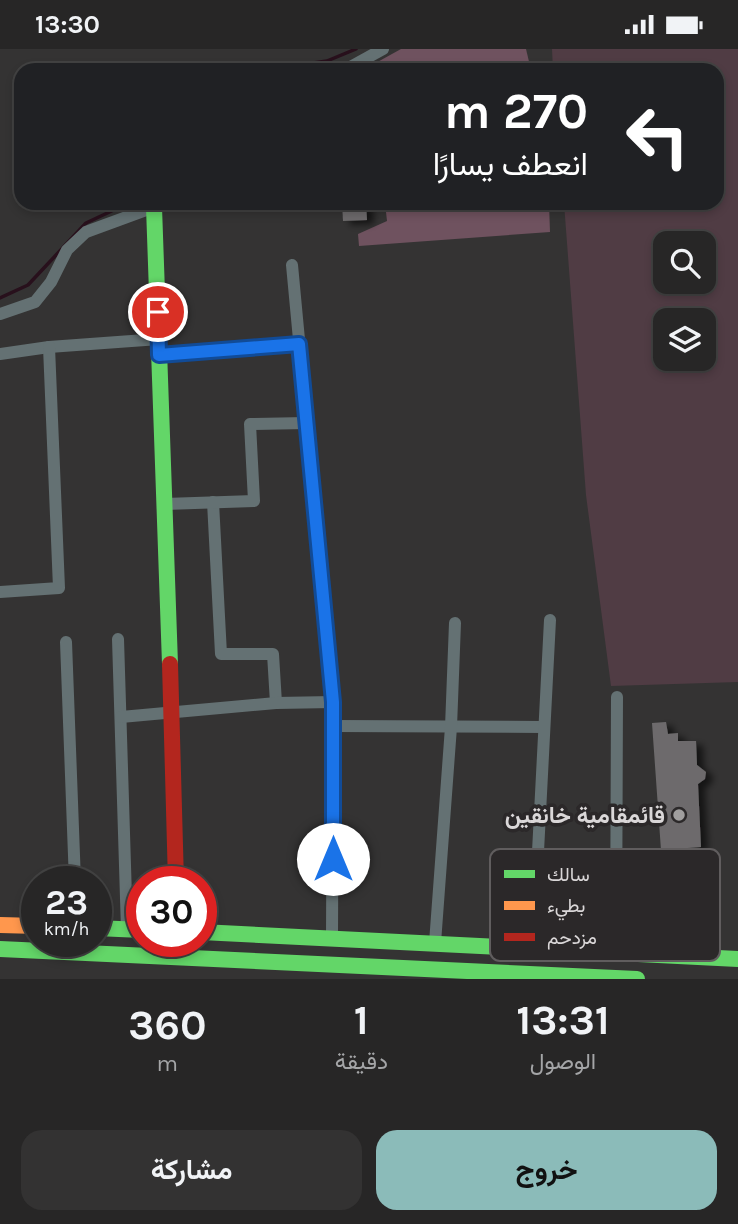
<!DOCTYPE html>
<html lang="ar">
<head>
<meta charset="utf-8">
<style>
	:root { --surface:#272626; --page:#333232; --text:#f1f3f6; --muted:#a4a5a7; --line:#434343; --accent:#8bbbb9 }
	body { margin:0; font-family:Karla,Vazirmatn,sans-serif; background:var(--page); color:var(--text); direction:rtl; height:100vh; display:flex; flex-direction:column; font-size:26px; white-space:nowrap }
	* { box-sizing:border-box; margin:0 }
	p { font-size:23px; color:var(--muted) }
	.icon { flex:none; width:38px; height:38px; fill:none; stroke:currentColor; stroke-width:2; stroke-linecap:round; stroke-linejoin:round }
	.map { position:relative; height:930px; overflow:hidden; direction:ltr }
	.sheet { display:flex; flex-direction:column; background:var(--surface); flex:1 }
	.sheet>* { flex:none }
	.hud { position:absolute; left:14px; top:14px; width:710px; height:147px; border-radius:21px; box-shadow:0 4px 10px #0003,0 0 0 2px var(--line); direction:rtl; background:#202124; color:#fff; overflow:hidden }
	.tools { position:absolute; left:653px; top:182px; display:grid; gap:14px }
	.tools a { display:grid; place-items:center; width:63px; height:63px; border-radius:14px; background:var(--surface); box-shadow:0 4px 10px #0003,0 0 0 2px var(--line); font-size:35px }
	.speed { position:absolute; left:21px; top:817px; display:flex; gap:14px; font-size:35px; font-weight:700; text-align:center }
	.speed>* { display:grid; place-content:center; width:91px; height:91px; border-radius:50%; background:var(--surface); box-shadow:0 4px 10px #0003,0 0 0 2px var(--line); line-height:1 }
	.speed small { font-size:18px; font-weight:400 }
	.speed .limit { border:10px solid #d22; background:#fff; color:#111 }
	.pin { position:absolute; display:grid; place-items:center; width:60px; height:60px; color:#fff; margin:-30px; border:4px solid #fff; border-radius:50%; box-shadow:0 2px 7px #0007 }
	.me { position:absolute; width:77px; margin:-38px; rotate:0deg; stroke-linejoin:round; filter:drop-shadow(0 0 5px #0008) }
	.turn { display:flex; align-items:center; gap:24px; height:147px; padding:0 21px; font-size:32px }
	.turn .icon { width:91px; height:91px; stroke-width:2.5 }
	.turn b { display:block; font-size:49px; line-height:60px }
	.eta { display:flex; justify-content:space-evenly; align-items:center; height:119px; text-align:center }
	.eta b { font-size:42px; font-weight:700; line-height:49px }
	.action { display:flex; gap:14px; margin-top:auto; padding:14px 21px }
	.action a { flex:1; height:80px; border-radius:21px; background:var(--accent); color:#111; font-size:28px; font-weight:700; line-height:80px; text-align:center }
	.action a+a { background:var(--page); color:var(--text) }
	.status { display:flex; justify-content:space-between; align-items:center; height:49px; padding:0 35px; background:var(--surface); direction:ltr }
	.status svg { height:19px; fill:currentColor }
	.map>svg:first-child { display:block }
	.green { fill:#503c44; fill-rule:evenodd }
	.forest { fill:#6f525f }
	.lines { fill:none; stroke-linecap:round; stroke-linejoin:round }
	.stream { stroke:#28101c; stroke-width:3.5 }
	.building { fill:#6d6b6c; filter:url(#shadow) }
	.street { stroke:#647173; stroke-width:12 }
	.fast { stroke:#63d668; stroke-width:16 }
	.slow { stroke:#ff974d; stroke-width:16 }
	.jam { stroke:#b3261e; stroke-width:16 }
	.route-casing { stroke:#114b97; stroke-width:18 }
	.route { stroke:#1a73e8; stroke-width:12 }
	.poi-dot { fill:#a09e9e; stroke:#2b2829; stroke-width:2.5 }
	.labels { text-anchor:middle; stroke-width:7; stroke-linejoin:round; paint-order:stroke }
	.poi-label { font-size:23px; font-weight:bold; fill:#dad7d8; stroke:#2b2829; text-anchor:end }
	.key { fill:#2b2829; stroke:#605d5e; stroke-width:2 }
	.key-label { font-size:19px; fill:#dad7d8 }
</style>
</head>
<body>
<div class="status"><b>13:30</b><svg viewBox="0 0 49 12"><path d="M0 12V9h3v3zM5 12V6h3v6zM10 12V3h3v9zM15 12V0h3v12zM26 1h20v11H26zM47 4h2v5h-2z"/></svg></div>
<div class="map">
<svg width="738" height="930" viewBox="0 0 738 930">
	<defs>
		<filter id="shadow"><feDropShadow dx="7" dy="4" stdDeviation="3.5" flood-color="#0009"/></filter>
	</defs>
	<rect width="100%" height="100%" fill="#343333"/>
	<path class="green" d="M 552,0 L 738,0 L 738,633 L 611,637 L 586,446 L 564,154 L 718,154 L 718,21 L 553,21 ZM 665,194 L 704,194 L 704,233 L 665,233 ZM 665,271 L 704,271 L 704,310 L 665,310 Z"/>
	<g class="forest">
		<path d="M 401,0 L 526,0 L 531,21 L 363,21 Z"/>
		<path d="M 385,154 L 549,154 L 550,183 L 359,197 L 358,185 L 387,172 Z"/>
	</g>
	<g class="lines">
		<g class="stream">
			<path d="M 301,21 L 306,15 L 327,12 L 356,0"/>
			<path d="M 0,249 L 28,236 L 86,174 L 118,159 L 136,154"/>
		</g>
	</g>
	<g class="building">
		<path d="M 342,154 L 366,154 L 367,171 L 343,172 Z"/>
		<path d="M 666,673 L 668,685 L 678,684 L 678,692 L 696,692 L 697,716 L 706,723 L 705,730 L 698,735 L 701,798 L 661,801 L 652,674 Z"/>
	</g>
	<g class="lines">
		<g class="street">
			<path d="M 345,21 L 383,0"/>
			<path d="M 292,216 L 333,653 L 332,889"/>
			<path d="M 0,265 L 35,253 L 51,233 L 67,201 L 86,183 L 165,154"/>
			<path d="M 0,305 L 49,298 L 159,290"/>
			<path d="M 159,306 L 299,295"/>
			<path d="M 213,453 L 221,605 L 273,605 L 276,654"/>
			<path d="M 165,455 L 254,452 L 250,375 L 306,374"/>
			<path d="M 0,543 L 59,539 L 49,298"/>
			<path d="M 118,590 L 127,881"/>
			<path d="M 66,593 L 75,833"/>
			<path d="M 121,668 L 276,654 L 333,653"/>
			<path d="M 334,677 L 544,678"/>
			<path d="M 435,894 L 451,678 L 455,574"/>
			<path d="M 533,899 L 550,571"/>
			<path d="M 616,903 L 617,648"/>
		</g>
		<g class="fast">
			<path d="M 154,158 L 170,615"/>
			<path d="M 96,879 L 142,881"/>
			<path d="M 201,883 L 738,910"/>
			<path d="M 0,900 L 637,930"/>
		</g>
		<path class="slow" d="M 0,876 L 37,877"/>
		<path class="jam" d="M 170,615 L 176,833"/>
	</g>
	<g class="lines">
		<g class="route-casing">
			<path id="route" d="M 158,263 L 159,306 L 299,295 L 333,653 L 333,810"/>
		</g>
		<use href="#route" class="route"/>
	</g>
	<circle class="poi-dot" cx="679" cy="766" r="7"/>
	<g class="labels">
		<g class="poi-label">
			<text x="665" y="774">قائمقامية خانقين</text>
		</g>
	</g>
	<rect x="490" y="800" width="230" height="112" rx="10" class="key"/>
	<rect x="504" y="821" width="31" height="8" fill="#63d668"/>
	<rect x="504" y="852" width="31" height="9" fill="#ff974d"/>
	<rect x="504" y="884" width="31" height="8" fill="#b3261e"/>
	<g class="key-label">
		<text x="547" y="832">سالك</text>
		<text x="547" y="863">بطيء</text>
		<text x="547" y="895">مزدحم</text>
	</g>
</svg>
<div class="tools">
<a><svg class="icon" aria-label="search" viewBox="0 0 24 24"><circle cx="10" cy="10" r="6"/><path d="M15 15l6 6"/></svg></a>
<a><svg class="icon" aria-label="layers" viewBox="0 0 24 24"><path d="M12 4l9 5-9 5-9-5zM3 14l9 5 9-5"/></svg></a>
</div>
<div class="speed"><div>23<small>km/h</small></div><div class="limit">30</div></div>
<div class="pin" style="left:158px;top:263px;background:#d93025"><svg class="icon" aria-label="arrive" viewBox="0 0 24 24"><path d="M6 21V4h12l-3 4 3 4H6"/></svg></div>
<svg class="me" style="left:333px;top:810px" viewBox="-20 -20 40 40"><circle r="19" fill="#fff"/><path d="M0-13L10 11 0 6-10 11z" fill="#1a73e8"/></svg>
<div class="hud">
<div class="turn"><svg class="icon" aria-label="left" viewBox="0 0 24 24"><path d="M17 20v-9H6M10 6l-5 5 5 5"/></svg><div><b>270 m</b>انعطف يسارًا</div></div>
</div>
</div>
<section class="sheet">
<div class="eta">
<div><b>13:31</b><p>الوصول</p></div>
<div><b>1</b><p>دقيقة</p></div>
<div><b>360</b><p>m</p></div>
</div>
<div class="action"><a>خروج</a><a>مشاركة</a></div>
</section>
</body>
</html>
